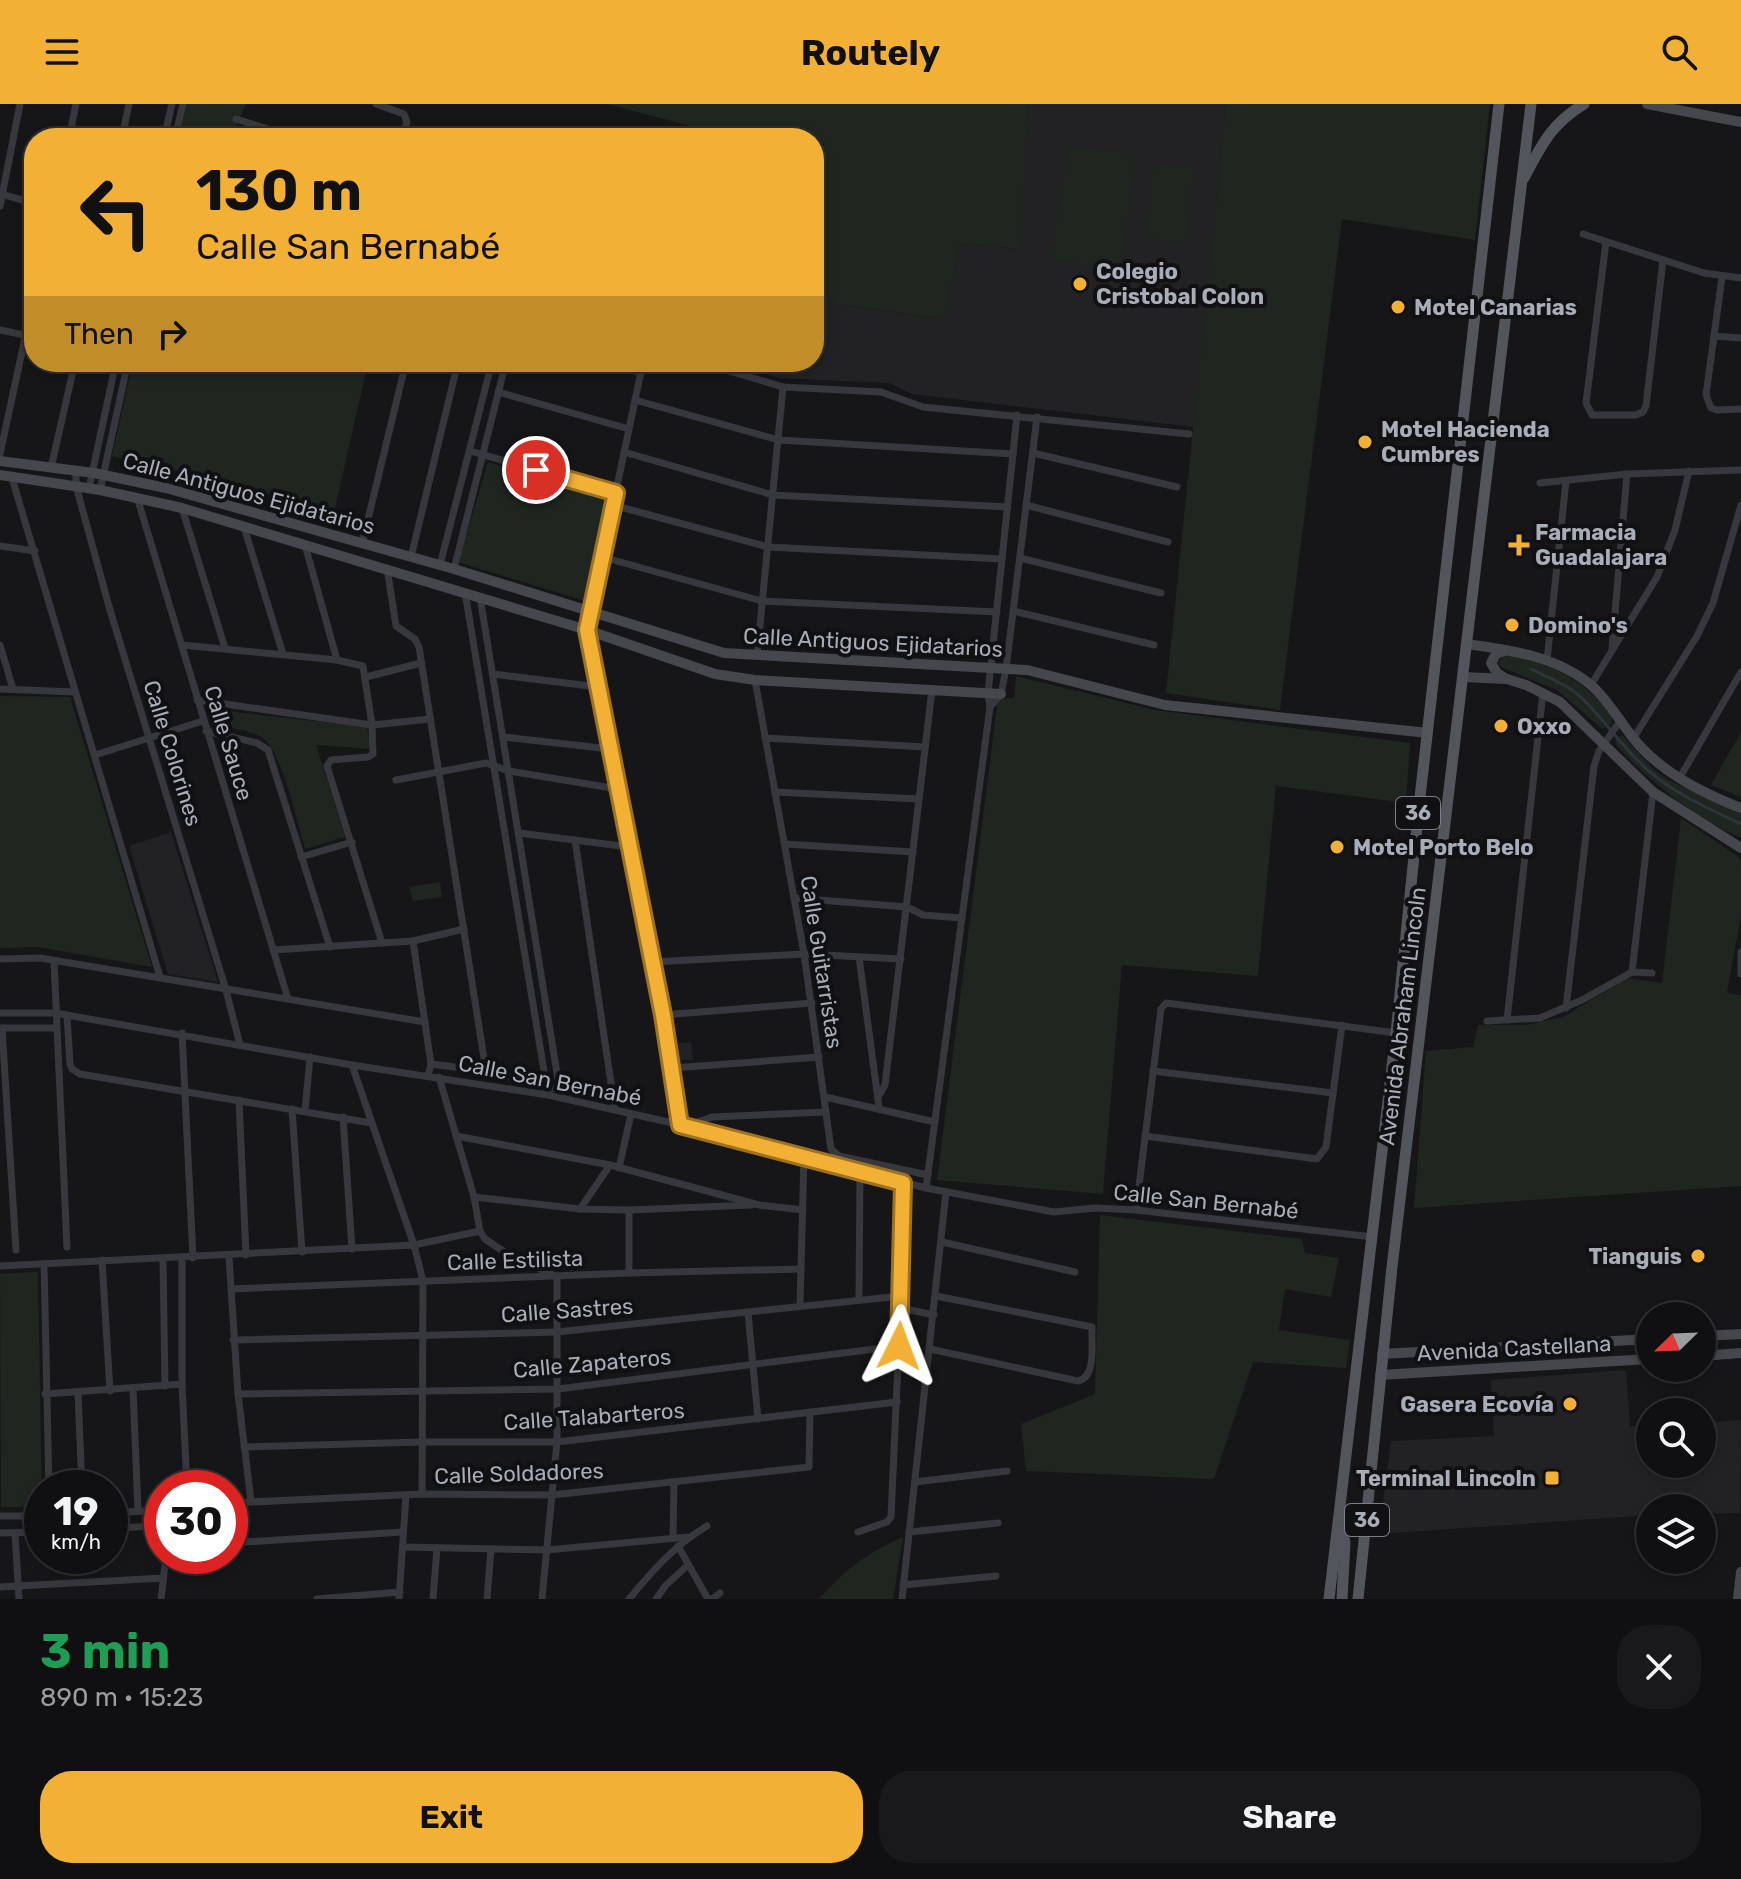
<!DOCTYPE html>
<html lang="en">
<head>
<meta charset="utf-8">
<style>
	:root { --surface:#101012; --page:#19191b; --text:#f1f3f6; --muted:#9c9d9f; --line:#303032; --accent:#f2b134 }
	body { margin:0; font-family:Rubik,sans-serif; background:var(--page); color:var(--text); height:100vh; display:flex; flex-direction:column; font-size:30px; white-space:nowrap }
	* { box-sizing:border-box; margin:0 }
	p { font-size:26px; color:var(--muted) }
	.icon { flex:none; width:44px; height:44px; fill:none; stroke:currentColor; stroke-width:2; stroke-linecap:round; stroke-linejoin:round }
	.map { position:relative; height:1495px; overflow:hidden }
	.panel { display:flex; flex-direction:column; background:var(--surface); flex:1 }
	.panel>* { flex:none }
	.banner { position:absolute; left:24px; top:24px; width:800px; height:244px; border-radius:32px; box-shadow:0 4px 12px #0003,0 0 0 2px var(--line); background:#f2b134; color:#111; overflow:hidden }
	.needle { width:52px; rotate:247deg }
	.tools { position:absolute; left:1636px; top:1198px; display:grid; gap:16px }
	.tools a { display:grid; place-items:center; width:80px; height:80px; border-radius:50%; background:var(--surface); box-shadow:0 4px 12px #0003,0 0 0 2px var(--line); font-size:40px }
	.speed { position:absolute; left:24px; top:1366px; display:flex; gap:16px; font-size:40px; font-weight:700; text-align:center }
	.speed>* { display:grid; place-content:center; width:104px; height:104px; border-radius:50%; background:var(--surface); box-shadow:0 4px 12px #0003,0 0 0 2px var(--line); line-height:1 }
	.speed small { font-size:20px; font-weight:400 }
	.speed .limit { border:12px solid #d22; background:#fff; color:#111 }
	.pin { position:absolute; display:grid; place-items:center; width:68px; height:68px; color:#fff; margin:-34px; border:4px solid #fff; border-radius:50%; box-shadow:0 2px 8px #0007 }
	.me { position:absolute; width:88px; margin:-44px; rotate:3deg; stroke-linejoin:round; filter:drop-shadow(0 0 6px #0008) }
	.turn { display:flex; align-items:center; gap:28px; height:168px; padding:0 40px; font-size:36px }
	.turn .icon { width:104px; height:104px; stroke-width:2.5 }
	.turn b { display:block; font-size:56px; line-height:68px }
	.then { display:flex; align-items:center; height:76px; padding:0 40px; background:#0003; gap:16px; font-size:30px }
	.round { display:grid; place-items:center; flex:none; width:84px; height:84px; border-radius:32px; background:var(--page) }
	.summary { display:flex; align-items:center; justify-content:space-between; height:136px; padding:0 40px }
	h1 { font-size:48px; font-weight:700; line-height:60px; color:#1e9e55 }
	.primary-button { display:flex; gap:16px; margin-top:auto; padding:16px 40px }
	.primary-button a { flex:1; height:92px; border-radius:32px; background:var(--accent); color:#111; font-size:32px; font-weight:700; line-height:92px; text-align:center }
	.primary-button a+a { background:var(--page); color:var(--text) }
	header { display:flex; justify-content:space-between; align-items:center; height:104px; padding:0 40px; background:var(--accent); color:#111; font-size:36px; font-weight:700 }
	.map>svg:first-child { display:block }
	.built { fill:#222225 }
	.green { fill:#1e261f }
	.lines { fill:none; stroke-linecap:round; stroke-linejoin:round }
	.stream { stroke:#2c353c; stroke-width:3 }
	.street { stroke:#37383d; stroke-width:7 }
	.secondary { stroke:#45474d; stroke-width:10 }
	.primary { stroke:#53555c; stroke-width:11 }
	.route-casing { stroke:#9d7322; stroke-width:20 }
	.route { stroke:#f2b134; stroke-width:14 }
	.poi-dot { fill:#f2b134; stroke:#111113; stroke-width:3 }
	.labels { text-anchor:middle; stroke-width:8; stroke-linejoin:round; paint-order:stroke }
	.shield { fill:#111113; stroke:#7b7e86; stroke-width:2 }
	.shield-label { font-size:20px; font-weight:bold; fill:#a8adb8 }
	.poi-label { font-size:22px; font-weight:bold; fill:#a8adb8; stroke:#111113; text-anchor:start }
	.street-label { font-size:22px; fill:#a8adb8; stroke:#111113 }
</style>
</head>
<body>
<header><svg class="icon" aria-label="menu" viewBox="0 0 24 24"><path d="M4 6h16M4 12h16M4 18h16"/></svg>Routely<svg class="icon" aria-label="search" viewBox="0 0 24 24"><circle cx="10" cy="10" r="6"/><path d="M15 15l6 6"/></svg></header>
<div class="map">
<svg width="1741" height="1495" viewBox="0 0 1741 1495">
	<rect width="100%" height="100%" fill="#161618"/>
	<g class="built">
		<path d="M 1028,0 L 1226,0 L 1194,323 L 912,290 L 889,279 L 779,274 L 781,258 L 814,258 L 814,197 L 944,215 L 960,140 L 1020,145 Z"/>
		<path d="M 171,728 L 218,878 L 168,870 L 129,742 Z"/>
		<path d="M 691,938 L 693,956 L 679,956 L 674,940 Z"/>
		<path d="M 1626,1266 L 1630,1322 L 1650,1322 L 1650,1360 L 1702,1360 L 1702,1319 L 1741,1316 L 1740,1409 L 1702,1410 L 1702,1404 L 1650,1404 L 1650,1411 L 1379,1430 L 1391,1337 L 1494,1332 L 1491,1276 Z"/>
	</g>
	<g class="green">
		<path d="M 186,0 L 246,0 L 231,34 L 179,34 Z"/>
		<path d="M 607,0 L 1028,0 L 1021,145 L 960,140 L 945,215 L 814,197 L 814,34 L 700,34 L 702,25 Z"/>
		<path d="M 1226,0 L 1490,0 L 1475,136 L 1342,115 L 1280,606 L 1166,589 Z"/>
		<path d="M 1068,41 L 1137,50 L 1120,167 L 1051,155 Z"/>
		<path d="M 1153,59 L 1194,63 L 1187,139 L 1146,135 Z"/>
		<path d="M 133,258 L 368,258 L 333,414 L 188,369 L 112,352 Z"/>
		<path d="M 727,258 L 781,258 L 779,274 Z"/>
		<path d="M 488,358 L 611,394 L 585,497 L 458,458 Z"/>
		<path d="M 1506,550 C 1554,561 1580,573 1612,611 L 1612,621 L 1602,625 L 1557,586 L 1501,563 L 1498,558 Z"/>
		<path d="M 1016,572 L 1155,606 L 1410,639 L 1406,699 L 1276,682 L 1258,872 L 1122,861 L 1103,1090 L 937,1076 L 998,595 L 1014,594 Z"/>
		<path d="M 0,592 L 70,593 L 152,863 L 37,843 L 0,844 Z"/>
		<path d="M 209,605 L 367,623 L 371,645 L 316,641 L 345,733 L 305,745 C 298,720 282,649 264,635 C 252,625 227,626 211,616 Z"/>
		<path d="M 1741,628 L 1741,693 L 1711,681 Z"/>
		<path d="M 1622,631 L 1652,664 L 1668,676 L 1741,708 L 1741,734 C 1694,713 1651,679 1616,641 L 1615,636 Z"/>
		<path d="M 1681,714 L 1740,754 L 1741,761 L 1741,811 L 1727,889 L 1741,891 L 1741,1082 L 1414,1104 L 1426,947 L 1473,943 L 1478,921 L 1526,921 L 1563,913 L 1627,874 L 1662,879 Z"/>
		<path d="M 440,778 L 442,793 L 413,797 L 409,783 Z"/>
		<path d="M 1100,1111 L 1302,1135 L 1305,1149 L 1339,1154 L 1331,1193 L 1285,1185 L 1279,1226 L 1350,1236 L 1346,1264 L 1253,1258 L 1214,1375 L 1026,1367 L 1021,1320 L 1095,1290 Z"/>
		<path d="M 38,1168 L 42,1404 L 1,1403 L 0,1170 Z"/>
		<path d="M 903,1433 L 893,1495 L 819,1495 C 847,1464 865,1450 903,1433 Z"/>
	</g>
	<g class="lines">
		<path class="stream" d="M 1531,565 C 1549,574 1569,581 1584,596 C 1607,619 1625,647 1650,668 C 1677,691 1710,705 1741,720"/>
		<g class="street">
			<path d="M 376,0 L 404,10 L 407,18 L 402,34"/>
			<path d="M 236,15 L 297,34"/>
			<path d="M 69,34 L 76,0"/>
			<path d="M 122,34 L 129,0"/>
			<path d="M 164,34 L 172,0"/>
			<path d="M 175,34 L 183,0"/>
			<path d="M 0,90 L 34,99"/>
			<path d="M 0,102 L 20,0"/>
			<path d="M 1583,130 L 1704,169 L 1741,174"/>
			<path d="M 1606,138 L 1586,299 L 1592,311 L 1636,311 L 1643,308 L 1646,302 L 1663,156"/>
			<path d="M 1722,173 L 1706,291 L 1711,304 L 1717,306 L 1741,305"/>
			<path d="M 0,226 L 34,233"/>
			<path d="M 1714,232 L 1741,234"/>
			<path d="M 605,258 L 641,269"/>
			<path d="M 643,258 L 587,526 L 663,911 L 680,1021"/>
			<path d="M 699,258 L 783,283 L 881,288 L 923,303 L 1189,330"/>
			<path d="M 498,288 L 629,325"/>
			<path d="M 635,296 L 779,336 L 1013,350"/>
			<path d="M 470,347 L 616,389"/>
			<path d="M 624,348 L 773,391 L 1008,403"/>
			<path d="M 1033,349 L 1177,383"/>
			<path d="M 0,350 L 34,192"/>
			<path d="M 51,364 L 75,258"/>
			<path d="M 76,367 L 76,382 L 110,506 L 226,886 L 240,941"/>
			<path d="M 12,374 L 160,873"/>
			<path d="M 1540,379 L 1627,370 L 1741,366"/>
			<path d="M 89,384 L 116,258"/>
			<path d="M 100,386 L 128,258"/>
			<path d="M 137,393 L 288,895"/>
			<path d="M 613,401 L 768,443 L 1002,455"/>
			<path d="M 1026,401 L 1168,438"/>
			<path d="M 182,404 L 225,544"/>
			<path d="M 244,423 L 283,550"/>
			<path d="M 362,440 L 406,258"/>
			<path d="M 305,441 L 337,556"/>
			<path d="M 0,442 L 35,447"/>
			<path d="M 411,453 L 458,258"/>
			<path d="M 602,453 L 762,497 L 997,508"/>
			<path d="M 1020,454 L 1161,489"/>
			<path d="M 440,461 L 492,258"/>
			<path d="M 387,464 L 396,522 L 415,535 L 419,543 L 486,967"/>
			<path d="M 454,465 L 506,258"/>
			<path d="M 465,488 L 548,991"/>
			<path d="M 480,493 L 561,994"/>
			<path d="M 1013,507 L 1154,541"/>
			<path d="M 0,541 L 13,585"/>
			<path d="M 182,541 L 337,556 L 363,562 L 372,621 L 373,650 L 368,653 L 331,656 L 327,662 L 382,839"/>
			<path d="M 1612,544 L 1627,370"/>
			<path d="M 757,552 L 783,283"/>
			<path d="M 1547,556 L 1566,377"/>
			<path d="M 493,570 L 598,583"/>
			<path d="M 366,573 L 421,559"/>
			<path d="M 755,576 L 804,850 L 831,1045 L 839,1052 L 928,1071"/>
			<path d="M 1591,581 L 1657,473 L 1675,426 L 1689,367"/>
			<path d="M 0,585 L 75,588"/>
			<path d="M 197,596 L 372,621 L 430,615"/>
			<path d="M 990,603 L 1001,590 L 1006,565 L 1037,313"/>
			<path d="M 206,627 L 257,639 L 268,646 L 330,843"/>
			<path d="M 503,633 L 610,645"/>
			<path d="M 765,634 L 925,643"/>
			<path d="M 1633,635 L 1697,532 L 1713,499 L 1741,401"/>
			<path d="M 95,651 L 203,617"/>
			<path d="M 1679,675 L 1741,568"/>
			<path d="M 396,676 L 486,659 L 509,667 L 618,685"/>
			<path d="M 775,688 L 919,695"/>
			<path d="M 519,729 L 629,743"/>
			<path d="M 575,736 L 615,1006"/>
			<path d="M 785,740 L 913,748"/>
			<path d="M 301,753 L 352,738"/>
			<path d="M 794,794 L 907,803 L 923,811 L 961,814"/>
			<path d="M 413,837 L 431,960 L 428,972"/>
			<path d="M 273,846 L 413,837 L 464,825"/>
			<path d="M 1741,848 L 1741,870"/>
			<path d="M 859,853 L 879,1003"/>
			<path d="M 0,855 L 40,854 L 425,918"/>
			<path d="M 54,857 L 67,1143"/>
			<path d="M 652,858 L 804,850 L 901,855"/>
			<path d="M 1632,868 L 1653,688"/>
			<path d="M 1566,904 L 1594,662 L 1599,647 L 1620,617"/>
			<path d="M 0,909 L 55,909 L 352,961 L 548,991 L 686,1022 L 926,1084 L 1054,1108 L 1095,1104 L 1136,1106 L 1373,1133"/>
			<path d="M 67,911 L 70,960 L 72,965 L 80,970 L 371,1019"/>
			<path d="M 663,911 L 812,899"/>
			<path d="M 1507,916 L 1543,588"/>
			<path d="M 1487,917 L 1540,914 L 1582,896 L 1632,868 L 1652,869"/>
			<path d="M 0,924 L 55,924"/>
			<path d="M 2,924 L 16,1146"/>
			<path d="M 182,929 L 193,1154"/>
			<path d="M 431,960 L 486,967 L 560,986"/>
			<path d="M 352,961 L 414,1141 L 423,1177 L 422,1390"/>
			<path d="M 673,964 L 819,953"/>
			<path d="M 1153,967 L 1333,989"/>
			<path d="M 439,973 L 474,1093 L 480,1127 L 485,1135 L 506,1149 L 555,1172"/>
			<path d="M 825,993 L 935,1018"/>
			<path d="M 878,993 L 885,981 L 932,586"/>
			<path d="M 239,996 L 246,1151"/>
			<path d="M 292,1005 L 302,1148"/>
			<path d="M 305,1007 L 310,953"/>
			<path d="M 343,1013 L 352,1145"/>
			<path d="M 686,1022 L 712,1013 L 826,1008"/>
			<path d="M 456,1032 L 610,1061 L 759,1101 L 803,1106"/>
			<path d="M 1145,1032 L 1317,1055 L 1326,1043 L 1342,921"/>
			<path d="M 619,1064 L 631,1010"/>
			<path d="M 926,1084 L 990,603 L 988,589 L 1017,311"/>
			<path d="M 474,1093 L 580,1105 L 629,1106 L 751,1101"/>
			<path d="M 580,1105 L 610,1061"/>
			<path d="M 629,1106 L 629,1169"/>
			<path d="M 1136,1106 L 1161,905 L 1166,899 L 1396,929"/>
			<path d="M 942,1138 L 1075,1168"/>
			<path d="M 229,1153 L 238,1290 L 251,1397"/>
			<path d="M 182,1154 L 182,1280 L 187,1384"/>
			<path d="M 163,1155 L 165,1282"/>
			<path d="M 102,1156 L 110,1287"/>
			<path d="M 44,1160 L 49,1384"/>
			<path d="M 0,1162 L 414,1141 L 480,1127"/>
			<path d="M 231,1185 L 629,1169 L 801,1165"/>
			<path d="M 859,1195 L 860,1068"/>
			<path d="M 800,1201 L 804,1053"/>
			<path d="M 901,1204 L 934,1211"/>
			<path d="M 748,1209 L 758,1315"/>
			<path d="M 233,1236 L 557,1228 L 901,1192"/>
			<path d="M 930,1245 L 1078,1277 C 1097,1273 1091,1239 1092,1223 L 936,1192"/>
			<path d="M 133,1285 L 138,1407"/>
			<path d="M 78,1289 L 82,1384"/>
			<path d="M 45,1290 L 182,1280"/>
			<path d="M 238,1290 L 558,1285 L 899,1242"/>
			<path d="M 244,1343 L 421,1338 L 557,1338 L 897,1298"/>
			<path d="M 915,1378 L 1007,1367"/>
			<path d="M 230,1399 L 422,1390 L 552,1391 L 809,1363 L 810,1308"/>
			<path d="M 110,1409 L 162,1406"/>
			<path d="M 0,1412 L 42,1412"/>
			<path d="M 110,1424 L 162,1422"/>
			<path d="M 858,1428 L 887,1418 L 891,1413 L 901,1192 L 903,1079"/>
			<path d="M 909,1428 L 998,1419"/>
			<path d="M 0,1429 L 42,1428"/>
			<path d="M 15,1429 L 19,1495"/>
			<path d="M 673,1434 L 674,1379"/>
			<path d="M 230,1439 L 403,1428"/>
			<path d="M 678,1442 L 708,1495"/>
			<path d="M 403,1443 L 547,1446 L 688,1433"/>
			<path d="M 903,1481 L 996,1472"/>
			<path d="M 0,1483 L 163,1474"/>
			<path d="M 161,1495 L 166,1452"/>
			<path d="M 317,1495 L 400,1488"/>
			<path d="M 399,1495 L 406,1391"/>
			<path d="M 433,1495 L 437,1444"/>
			<path d="M 487,1495 L 491,1445"/>
			<path d="M 542,1495 L 557,1338 L 557,1173"/>
			<path d="M 629,1495 C 652,1467 675,1441 707,1422"/>
			<path d="M 656,1495 L 666,1481 L 687,1462"/>
			<path d="M 712,1495 L 720,1489"/>
			<path d="M 902,1495 L 946,1088"/>
		</g>
		<g class="secondary">
			<path d="M 1647,0 L 1741,18"/>
			<path d="M 0,357 L 94,369 L 166,384 L 454,465 L 724,549 L 1027,566 L 1165,601 L 1428,629"/>
			<path d="M 0,371 L 100,386 L 182,404 L 587,526 L 715,570 L 755,576 L 1001,590"/>
			<path d="M 1466,540 C 1510,546 1557,552 1592,582 C 1609,597 1620,618 1634,635 C 1660,668 1702,689 1741,704"/>
			<path d="M 1463,573 L 1507,575 L 1526,581 L 1560,598 L 1653,688 L 1741,744"/>
			<path d="M 1506,575 L 1497,569 L 1491,559 L 1496,550 L 1506,546"/>
			<path d="M 1702,1232 L 1741,1230"/>
			<path d="M 1382,1250 L 1650,1235"/>
			<path d="M 1702,1252 L 1741,1249"/>
			<path d="M 1380,1271 L 1650,1255"/>
			<path d="M 1738,1495 L 1741,1468"/>
		</g>
		<g class="primary">
			<path d="M 1524,74 C 1542,40 1551,20 1584,0"/>
			<path d="M 1339,1419 L 1345,1438 L 1342,1495"/>
			<path d="M 1329,1495 L 1396,929 L 1420,693 L 1499,0"/>
			<path d="M 1358,1495 L 1392,1163 L 1531,0"/>
		</g>
	</g>
	<g class="lines">
		<g class="route-casing">
			<path id="route" d="M 536,366 L 616,389 L 587,526 L 663,911 L 680,1021 L 903,1079 L 899,1242"/>
		</g>
		<use href="#route" class="route"/>
	</g>
	<g class="poi-dot">
		<circle cx="1080" cy="180" r="8"/>
		<circle cx="1398" cy="203" r="8"/>
		<circle cx="1365" cy="338" r="8"/>
		<path d="M1515 429h8v8h8v8h-8v8h-8v-8h-8v-8h8z"/>
		<circle cx="1512" cy="521" r="8"/>
		<circle cx="1501" cy="622" r="8"/>
		<circle cx="1337" cy="743" r="8"/>
		<circle cx="1698" cy="1152" r="8"/>
		<circle cx="1570" cy="1300" r="8"/>
		<rect x="1544" y="1366" width="16" height="16" rx="4"/>
	</g>
	<g class="labels">
		<g class="shield">
			<rect x="1396" y="693" width="44" height="32" rx="6"/>
			<rect x="1345" y="1400" width="44" height="32" rx="6"/>
		</g>
		<g class="shield-label">
			<text x="1418" y="716">36</text>
			<text x="1367" y="1423">36</text>
		</g>
		<g class="poi-label">
			<text x="1096" y="175">Colegio<tspan x="1096" dy="25">Cristobal Colon</tspan></text>
			<text x="1414" y="211">Motel Canarias</text>
			<text x="1381" y="333">Motel Hacienda<tspan x="1381" dy="25">Cumbres</tspan></text>
			<text x="1535" y="436">Farmacia<tspan x="1535" dy="25">Guadalajara</tspan></text>
			<text x="1528" y="529">Domino's</text>
			<text x="1517" y="630">Oxxo</text>
			<text x="1353" y="751">Motel Porto Belo</text>
			<text x="1682" y="1160" text-anchor="end">Tianguis</text>
			<text x="1554" y="1308" text-anchor="end">Gasera Ecovía</text>
			<text x="1536" y="1382" text-anchor="end">Terminal Lincoln</text>
		</g>
		<g class="street-label">
			<text transform="translate(249 389) rotate(15)" y="8">Calle Antiguos Ejidatarios</text>
			<text transform="translate(873 538) rotate(3)" y="8">Calle Antiguos Ejidatarios</text>
			<text transform="translate(229 639) rotate(73)" y="8">Calle Sauce</text>
			<text transform="translate(173 649) rotate(73)" y="8">Calle Colorines</text>
			<text transform="translate(822 858) rotate(81)" y="8">Calle Guitarristas</text>
			<text transform="translate(1402 912) rotate(-83)" y="8">Avenida Abraham Lincoln</text>
			<text transform="translate(550 976) rotate(11)" y="8">Calle San Bernabé</text>
			<text transform="translate(1206 1097) rotate(6)" y="8">Calle San Bernabé</text>
			<text transform="translate(515 1156) rotate(-2)" y="8">Calle Estilista</text>
			<text transform="translate(567 1206) rotate(-4)" y="8">Calle Sastres</text>
			<text transform="translate(1514 1244) rotate(-3)" y="8">Avenida Castellana</text>
			<text transform="translate(592 1259) rotate(-5)" y="8">Calle Zapateros</text>
			<text transform="translate(594 1312) rotate(-4)" y="8">Calle Talabarteros</text>
			<text transform="translate(519 1369) rotate(-2)" y="8">Calle Soldadores</text>
		</g>
	</g>
</svg>
<div class="tools">
<a><svg class="needle" viewBox="-14 -14 28 28"><path d="M0-13l5 13h-10z" fill="#e53935"/><path d="M0 13l5-13h-10z" fill="#9c9d9f"/></svg></a>
<a><svg class="icon" aria-label="search" viewBox="0 0 24 24"><circle cx="10" cy="10" r="6"/><path d="M15 15l6 6"/></svg></a>
<a><svg class="icon" aria-label="layers" viewBox="0 0 24 24"><path d="M12 4l9 5-9 5-9-5zM3 14l9 5 9-5"/></svg></a>
</div>
<div class="speed"><div>19<small>km/h</small></div><div class="limit">30</div></div>
<div class="pin" style="left:536px;top:366px;background:#d93025"><svg class="icon" aria-label="arrive" viewBox="0 0 24 24"><path d="M6 21V4h12l-3 4 3 4H6"/></svg></div>
<svg class="me" style="left:899px;top:1242px" viewBox="-20 -20 40 40"><path d="M0-17L14 15 0 8-14 15z" fill="#f2b134" stroke="#fff" stroke-width="4"/></svg>
<div class="banner">
<div class="turn"><svg class="icon" aria-label="left" viewBox="0 0 24 24"><path d="M17 20v-9H6M10 6l-5 5 5 5"/></svg><div><b>130 m</b>Calle San Bernabé</div></div>
<div class="then">Then<svg class="icon" aria-label="right" viewBox="0 0 24 24"><path d="M7 20v-9h11M14 6l5 5-5 5"/></svg></div>
</div>
</div>
<section class="panel">
<div class="summary"><div><h1>3 min</h1><p>890 m · 15:23</p></div><a class="round"><svg class="icon" aria-label="close" viewBox="0 0 24 24"><path d="M6 6l12 12M18 6L6 18"/></svg></a></div>
<div class="primary-button"><a>Exit</a><a>Share</a></div>
</section>
</body>
</html>
